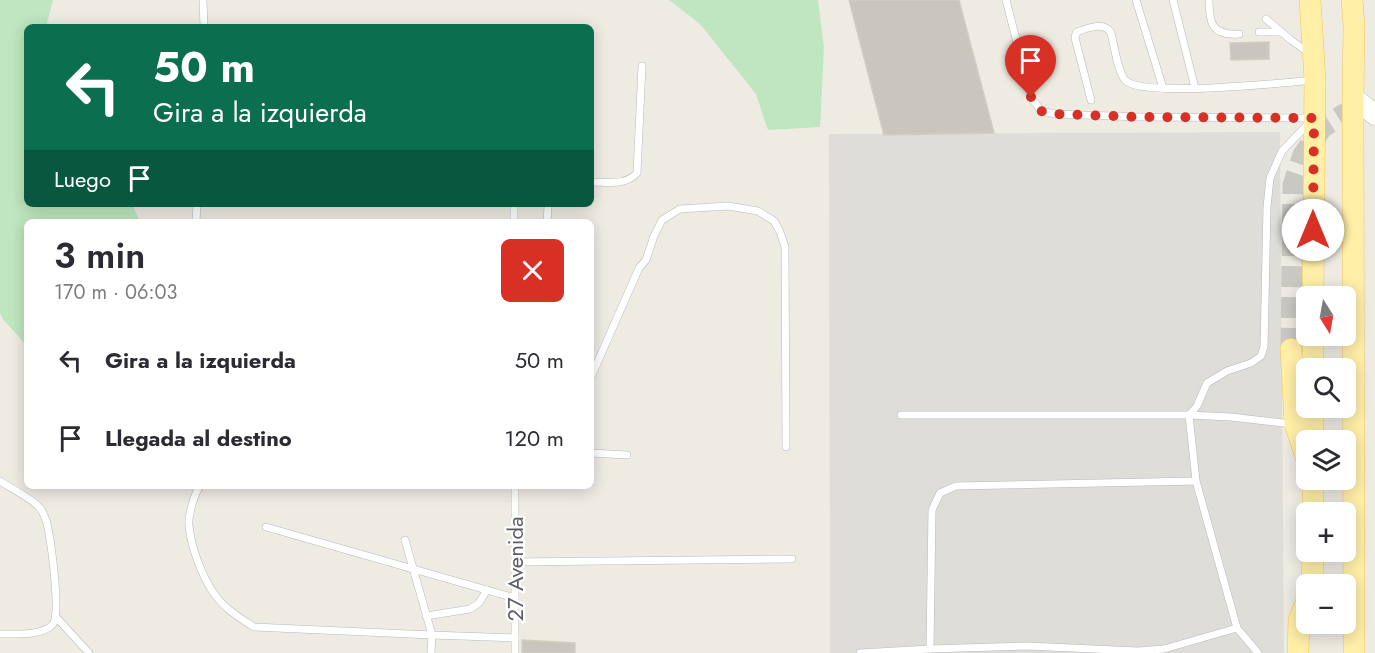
<!DOCTYPE html>
<html lang="es">
<head>
<meta charset="utf-8">
<style>
	:root { --surface:#fff; --page:#f2f2f3; --text:#2b2b33; --muted:#7c7c81 }
	body { margin:0; font-family:Jost,sans-serif; background:var(--page); color:var(--text); height:100vh; display:flex; flex-direction:column; font-size:22px; white-space:nowrap }
	* { box-sizing:border-box; margin:0 }
	p { font-size:20px; color:var(--muted) }
	.icon { flex:none; width:33px; height:33px; fill:none; stroke:currentColor; stroke-width:2; stroke-linecap:round; stroke-linejoin:round }
	.map { position:relative; flex:1; overflow:hidden }
	.side { position:absolute; left:24px; top:219px; width:570px; height:270px; display:flex; flex-direction:column; background:var(--surface); border-radius:9px; box-shadow:0 3px 15px #0003 }
	.side>* { flex:none }
	.top-card { position:absolute; left:24px; top:24px; width:570px; height:183px; border-radius:9px; box-shadow:0 3px 15px #0003; background:#0b6e4f; color:#fff; overflow:hidden }
	.needle { width:39px; rotate:169deg }
	.buttons { position:absolute; left:1296px; top:286px; display:grid; gap:12px }
	.buttons a { display:grid; place-items:center; width:60px; height:60px; border-radius:9px; background:var(--surface); box-shadow:0 3px 15px #0003; font-size:30px }
	.pin { position:absolute; display:grid; place-items:center; width:51px; height:51px; color:#fff; margin:-62px -26px; border-radius:50% 50% 50% 0; rotate:-45deg; box-shadow:0 0 6px #0007 }
	.pin .icon { rotate:45deg }
	.me { position:absolute; width:66px; margin:-33px; rotate:0deg; stroke-linejoin:round; filter:drop-shadow(0 0 4px #0008) }
	.turn { display:flex; align-items:center; gap:21px; height:126px; padding:0 30px; font-size:27px }
	.turn .icon { width:78px; height:78px; stroke-width:2.5 }
	.turn b { display:block; font-size:42px; line-height:51px }
	.then { display:flex; align-items:center; height:57px; padding:0 30px; background:#0003; gap:12px; font-size:22px }
	.round { display:grid; place-items:center; flex:none; width:63px; height:63px; border-radius:9px; background:var(--page) }
	.overview { display:flex; align-items:center; justify-content:space-between; height:102px; padding:0 30px }
	h1 { font-size:36px; font-weight:600; line-height:45px }
	ul { padding:0; list-style:none }
	li { display:flex; align-items:center; gap:18px; height:78px; padding:0 30px }
	li div { flex:1 }
	li b { display:block; font-size:22px }
	li em { font-style:normal }
	.map>svg:first-child { display:block }
	.industrial { fill:#dfddd7 }
	.green { fill:#bfe6bf }
	.building { fill:#c9c6c0; stroke:#d3cdc1; stroke-width:1.5 }
	.lines { fill:none; stroke-linecap:round; stroke-linejoin:round }
	.primary-tunnel { stroke:#c9c8c3; stroke-width:21; stroke-dasharray:21 10; stroke-linecap:butt }
	.lane-casing { stroke:#b5b9bd; stroke-width:8 }
	.secondary-casing { stroke:#b6babf; stroke-width:21 }
	.primary-casing { stroke:#f4c556; stroke-width:22 }
	.lane { stroke:#fff; stroke-width:7 }
	.secondary { stroke:#fff; stroke-width:20 }
	.primary { stroke:#ffefa7; stroke-width:21 }
	.route { stroke:#d93025; stroke-width:10; stroke-dasharray:0 18 }
	.labels { text-anchor:middle; stroke-width:4.5; stroke-linejoin:round; paint-order:stroke }
	.street-label { font-size:22px; fill:#5b5f64; stroke:#fff }
</style>
</head>
<body>
<div class="map">
<svg width="1375" height="653" viewBox="0 0 1375 653">
	<rect width="100%" height="100%" fill="#eeebe3"/>
	<path class="industrial" d="M 1280,132 L 1284,653 L 830,653 L 829,134 Z"/>
	<g class="green">
		<path d="M 0,0 L 53,0 L 46,27 L 27,27 L 27,204 L 132,204 L 140,222 L 27,222 L 27,346 L 3,319 L 0,313 Z"/>
		<path d="M 669,0 L 818,0 L 824,48 L 820,127 L 768,130 L 756,94 L 700,24 Z"/>
	</g>
	<g class="building">
		<path d="M 849,0 L 959,0 L 994,133 L 884,135 Z"/>
		<path d="M 1269,42 L 1269,59 L 1231,60 L 1230,43 Z"/>
		<path d="M 522,640 L 575,643 L 575,653 L 522,653 Z"/>
	</g>
	<g class="lines">
		<path class="primary-tunnel" d="M 1291,349 L 1293,185 L 1303,155 L 1322,128 L 1344,114 L 1368,110"/>
		<g class="lane-casing">
			<g id="lane">
				<path d="M 203,0 L 204,27"/>
				<path d="M 1006,0 L 1031,97 L 1041,111 L 1055,114 L 1141,117 L 1311,118"/>
				<path d="M 1136,0 L 1163,88"/>
				<path d="M 1173,0 L 1195,88"/>
				<path d="M 1209,0 C 1209,23 1212,36 1239,34"/>
				<path d="M 1266,19 L 1291,40 L 1309,53"/>
				<path d="M 1259,32 L 1281,32"/>
				<path d="M 1091,100 L 1075,38 L 1076,33 L 1079,31 C 1090,27 1105,22 1111,33 C 1114,44 1118,74 1126,81 C 1144,97 1284,83 1314,80"/>
				<path d="M 591,182 C 608,182 625,186 637,173 L 642,66"/>
				<path d="M 514,204 L 514,222"/>
				<path d="M 196,222 L 197,204"/>
				<path d="M 547,222 L 548,206"/>
				<path d="M 591,377 L 639,268 L 646,260 L 654,236 L 662,220 L 680,209 L 728,206 L 758,211 L 774,221 L 780,232 L 785,247 L 786,447"/>
				<path d="M 901,415 L 1189,415 L 1231,417 L 1292,424"/>
				<path d="M 591,453 L 627,455"/>
				<path d="M 0,481 C 9,487 32,499 39,507 C 43,511 47,522 48,528 C 51,544 61,613 53,624 C 44,636 14,634 0,634"/>
				<path d="M 1196,481 L 956,486 L 940,493 L 932,510 L 930,649 L 1027,646 L 1138,651 L 1164,649 L 1237,628"/>
				<path d="M 200,486 C 194,494 188,516 189,526 C 191,547 202,577 215,595 C 225,609 240,618 254,627 L 432,635 L 515,638"/>
				<path d="M 515,486 L 515,653"/>
				<path d="M 266,527 L 515,598"/>
				<path d="M 405,540 L 432,635 L 431,653"/>
				<path d="M 515,562 L 792,559"/>
				<path d="M 426,616 L 470,609 L 479,603 L 487,590"/>
				<path d="M 56,617 L 89,653"/>
				<path d="M 860,653 L 930,649"/>
				<path d="M 1258,653 L 1237,628 L 1196,481 L 1189,415 L 1197,406 L 1207,383 L 1227,371 L 1251,363 L 1261,356 L 1264,347 L 1267,207 L 1270,178 L 1282,151 L 1310,122"/>
			</g>
		</g>
		<g class="secondary-casing">
			<path id="secondary" d="M 1353,97 L 1375,115"/>
		</g>
		<g class="primary-casing">
			<g id="primary">
				<path d="M 1310,0 L 1315,80 L 1313,297"/>
				<path d="M 1352,0 L 1354,25 L 1353,97 L 1354,653"/>
				<path d="M 1291,349 L 1295,424 L 1306,457"/>
				<path d="M 1313,369 L 1313,336"/>
				<path d="M 1313,408 L 1313,441"/>
				<path d="M 1313,513 L 1313,480"/>
				<path d="M 1312,585 L 1313,552"/>
				<path d="M 1298,653 L 1299,620 L 1306,603"/>
			</g>
		</g>
		<use href="#lane" class="lane"/>
		<use href="#secondary" class="secondary"/>
		<use href="#primary" class="primary"/>
	</g>
	<g class="lines">
		<path class="route" d="M 1031,97 L 1041,111 L 1055,114 L 1141,117 L 1314,118 L 1313,230"/>
	</g>
	<g class="labels">
		<g class="street-label">
			<text transform="translate(515 569) rotate(-90)" y="8">27 Avenida</text>
		</g>
	</g>
</svg>
<div class="buttons">
<a><svg class="needle" viewBox="-14 -14 28 28"><path d="M0-13l5 13h-10z" fill="#e53935"/><path d="M0 13l5-13h-10z" fill="#7c7c81"/></svg></a>
<a><svg class="icon" aria-label="search" viewBox="0 0 24 24"><circle cx="10" cy="10" r="6"/><path d="M15 15l6 6"/></svg></a>
<a><svg class="icon" aria-label="layers" viewBox="0 0 24 24"><path d="M12 4l9 5-9 5-9-5zM3 14l9 5 9-5"/></svg></a>
<a>+</a>
<a>−</a>
</div>
<div class="pin" style="left:1031px;top:97px;background:#d93025"><svg class="icon" aria-label="arrive" viewBox="0 0 24 24"><path d="M6 21V4h12l-3 4 3 4H6"/></svg></div>
<svg class="me" style="left:1313px;top:230px" viewBox="-20 -20 40 40"><circle r="19" fill="#fff"/><path d="M0-13L10 11 0 6-10 11z" fill="#d93025"/></svg>
<div class="top-card">
<div class="turn"><svg class="icon" aria-label="left" viewBox="0 0 24 24"><path d="M17 20v-9H6M10 6l-5 5 5 5"/></svg><div><b>50 m</b>Gira a la izquierda</div></div>
<div class="then">Luego<svg class="icon" aria-label="arrive" viewBox="0 0 24 24"><path d="M6 21V4h12l-3 4 3 4H6"/></svg></div>
</div>
<section class="side">
<div class="overview"><div><h1>3 min</h1><p>170 m · 06:03</p></div><a class="round" style="background:#d93025;color:#fff"><svg class="icon" aria-label="close" viewBox="0 0 24 24"><path d="M6 6l12 12M18 6L6 18"/></svg></a></div>
<ul>
<li><svg class="icon" aria-label="left" viewBox="0 0 24 24"><path d="M17 20v-9H6M10 6l-5 5 5 5"/></svg><div><b>Gira a la izquierda</b></div><em>50 m</em></li>
<li><svg class="icon" aria-label="arrive" viewBox="0 0 24 24"><path d="M6 21V4h12l-3 4 3 4H6"/></svg><div><b>Llegada al destino</b></div><em>120 m</em></li>
</ul>
</section>
</div>
</body>
</html>
